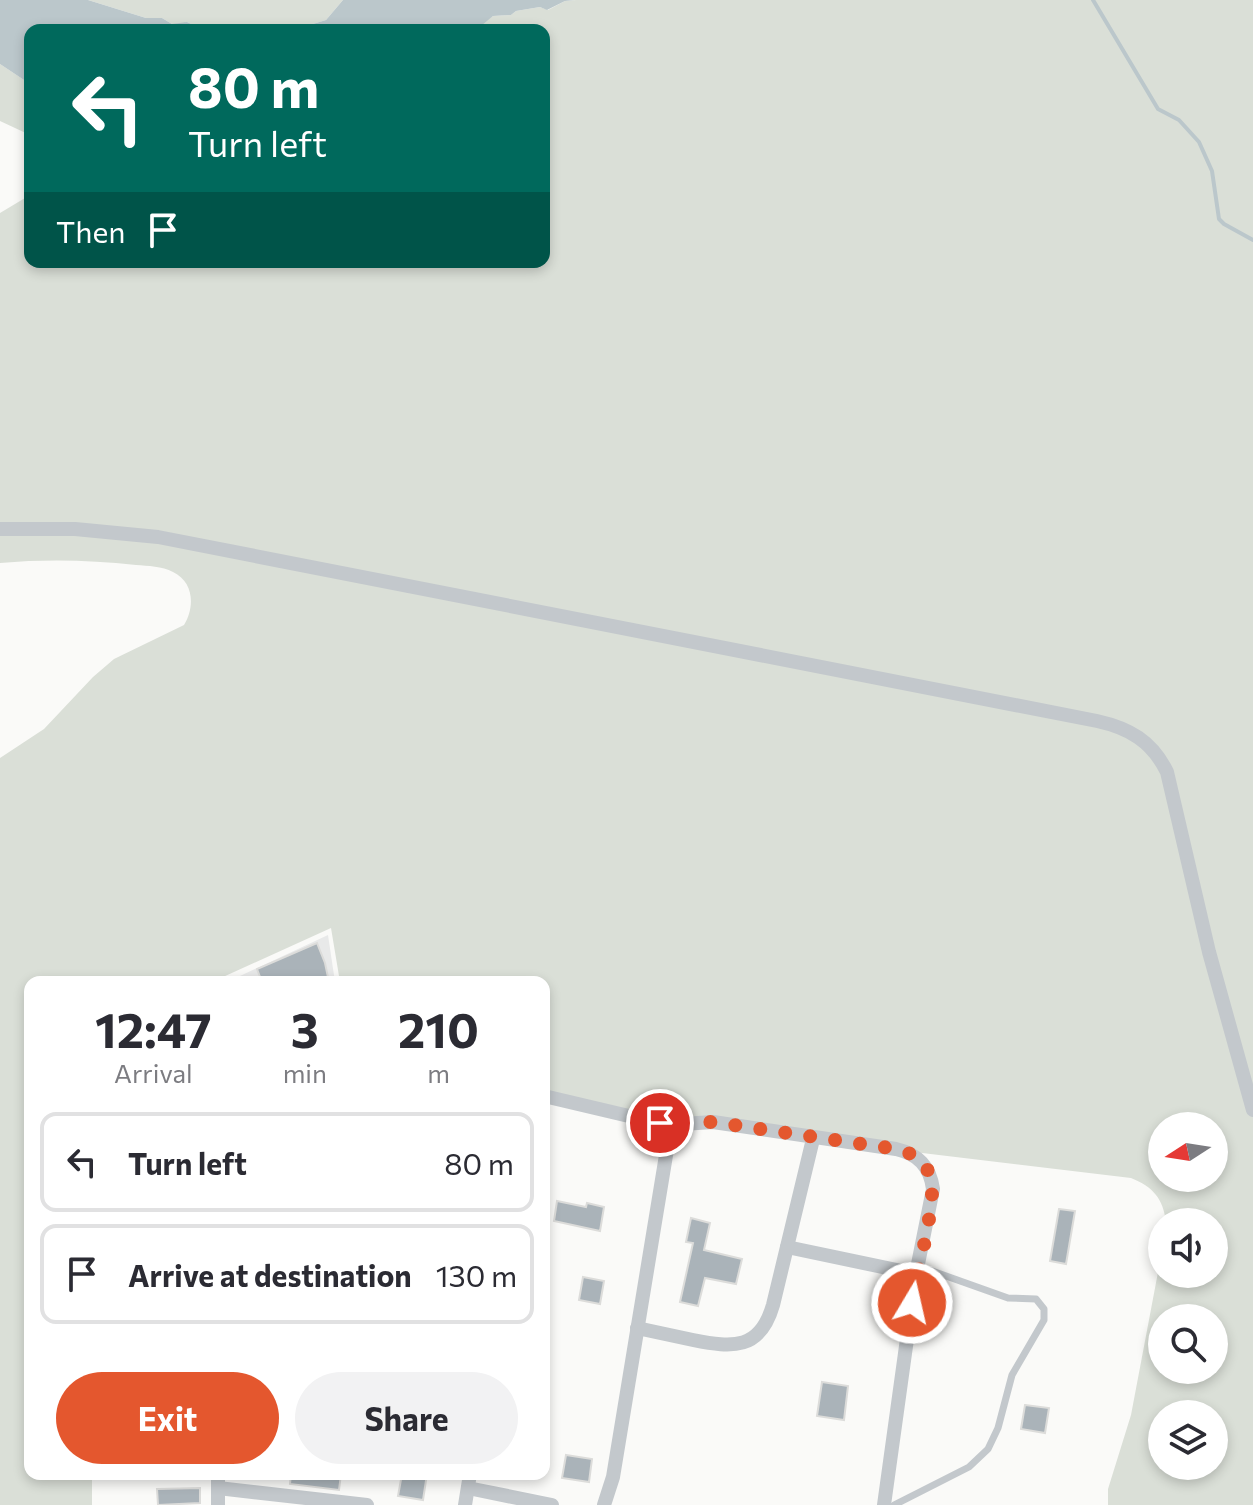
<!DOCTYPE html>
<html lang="en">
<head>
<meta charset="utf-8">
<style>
	:root { --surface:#fff; --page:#f2f2f3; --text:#2b2b33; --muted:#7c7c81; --line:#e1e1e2; --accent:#e4572e }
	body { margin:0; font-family:Commissioner,sans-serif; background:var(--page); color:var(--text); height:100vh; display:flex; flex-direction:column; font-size:30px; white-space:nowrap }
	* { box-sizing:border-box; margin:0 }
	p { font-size:26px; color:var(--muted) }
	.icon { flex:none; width:44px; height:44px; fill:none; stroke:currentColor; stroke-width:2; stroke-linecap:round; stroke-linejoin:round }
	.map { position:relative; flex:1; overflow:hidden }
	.side { position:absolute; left:24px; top:976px; width:526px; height:504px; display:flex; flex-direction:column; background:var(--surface); border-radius:16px; box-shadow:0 4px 12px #0003 }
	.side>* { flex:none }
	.hud { position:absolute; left:24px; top:24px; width:526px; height:244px; border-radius:16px; box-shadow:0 4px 12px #0003; background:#00695c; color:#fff; overflow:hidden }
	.needle { width:52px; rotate:258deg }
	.buttons { position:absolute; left:1148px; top:1112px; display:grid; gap:16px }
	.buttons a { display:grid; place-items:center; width:80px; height:80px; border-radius:50%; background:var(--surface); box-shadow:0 4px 12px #0003; font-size:40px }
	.pin { position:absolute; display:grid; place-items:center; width:68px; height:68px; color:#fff; margin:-34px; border:4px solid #fff; border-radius:50%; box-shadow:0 2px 8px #0007 }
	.me { position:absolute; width:88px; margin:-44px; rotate:9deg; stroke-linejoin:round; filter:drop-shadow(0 0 6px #0008) }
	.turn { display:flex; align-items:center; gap:28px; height:168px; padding:0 32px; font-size:36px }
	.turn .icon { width:104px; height:104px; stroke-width:2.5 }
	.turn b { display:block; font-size:56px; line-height:68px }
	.then { display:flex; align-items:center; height:76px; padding:0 32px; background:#0003; gap:16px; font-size:30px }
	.eta { display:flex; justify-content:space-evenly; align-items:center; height:136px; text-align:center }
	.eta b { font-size:48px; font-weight:700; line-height:56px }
	.primary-button { display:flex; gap:16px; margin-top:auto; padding:16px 32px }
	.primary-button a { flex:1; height:92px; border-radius:48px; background:var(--accent); color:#fff; font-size:32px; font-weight:700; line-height:92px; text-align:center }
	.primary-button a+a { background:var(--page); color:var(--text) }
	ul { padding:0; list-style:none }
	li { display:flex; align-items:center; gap:24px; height:100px; margin:0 16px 12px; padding:0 16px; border:4px solid var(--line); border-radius:16px }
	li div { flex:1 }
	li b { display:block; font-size:30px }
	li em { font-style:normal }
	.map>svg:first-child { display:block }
	.built { fill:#e8e9e9 }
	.green { fill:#dadfd7; fill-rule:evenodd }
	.water { fill:#bbc7cb }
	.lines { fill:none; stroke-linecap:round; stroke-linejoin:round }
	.stream { stroke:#bbc7cb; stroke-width:4 }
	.building { fill:#aab3b9; stroke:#dcdcda; stroke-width:2 }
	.lane { stroke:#c3c8cc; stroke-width:7 }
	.street { stroke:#c3c8cc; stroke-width:14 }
	.route { stroke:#e4572e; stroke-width:14; stroke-dasharray:0 25.2 }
</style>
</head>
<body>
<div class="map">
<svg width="1253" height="1505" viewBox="0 0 1253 1505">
	<rect width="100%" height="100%" fill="#fafaf8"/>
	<path class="built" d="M 328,935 L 335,982 L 227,982 Z"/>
	<g class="green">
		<path d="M 88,0 L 343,0 L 326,20 L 293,30 L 204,30 L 187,22 L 180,25 L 172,24 L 162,18 L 146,18 Z"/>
		<path d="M 576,0 L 1253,0 L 1253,1505 L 1108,1505 L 1108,1489 L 1131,1415 L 1162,1251 L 1162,1274 L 1214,1274 L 1214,1222 L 1166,1222 C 1163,1198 1153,1187 1131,1178 L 680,1124 L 544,1096 L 544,982 L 340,982 L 331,928 L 212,982 L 30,982 L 30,1474 L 92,1474 L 92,1505 L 0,1505 L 0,758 L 44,729 L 93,677 L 114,659 L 184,625 C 195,607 194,582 173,572 C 162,566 148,566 136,565 C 90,560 46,559 0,563 L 0,213 L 30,195 L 30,262 L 544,262 L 544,30 L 472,30 L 493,16 L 511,15 L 516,11 L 540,7 L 548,10 L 565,1 ZM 1162,1126 L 1214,1126 L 1214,1178 L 1162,1178 ZM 1162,1318 L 1214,1318 L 1214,1370 L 1162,1370 ZM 1162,1414 L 1214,1414 L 1214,1466 L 1162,1466 Z"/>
		<path d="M 0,64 L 30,84 L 30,135 L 0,121 Z"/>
	</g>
	<g class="water">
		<path d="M 0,0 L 88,0 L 146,18 L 162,18 L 172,24 L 187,22 L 204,30 L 30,30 L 30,84 L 0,64 Z"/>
		<path d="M 343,0 L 575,0 L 565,1 L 547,10 L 540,7 L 516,11 L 511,15 L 493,16 L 476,30 L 293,30 L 326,20 Z"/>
	</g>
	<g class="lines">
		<path class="stream" d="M 1093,0 L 1158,109 L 1179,120 L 1199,142 L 1212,171 L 1219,219 L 1224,224 L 1253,240"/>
	</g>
	<g class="building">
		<path d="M 317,943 L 325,963 L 329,982 L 262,982 L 257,969 Z"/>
		<path d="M 557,1201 L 586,1207 L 587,1203 L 604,1207 L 600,1231 L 554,1221 Z"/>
		<path d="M 1059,1209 L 1075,1211 L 1066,1264 L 1050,1261 Z"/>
		<path d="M 691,1218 L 710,1223 L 704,1250 L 742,1259 L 736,1284 L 705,1278 L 698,1306 L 680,1302 L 693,1243 L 686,1242 Z"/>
		<path d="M 583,1277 L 604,1281 L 600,1304 L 579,1300 Z"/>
		<path d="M 822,1382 L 848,1386 L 844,1420 L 817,1416 Z"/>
		<path d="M 1025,1405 L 1049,1408 L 1045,1433 L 1021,1429 Z"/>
		<path d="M 566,1455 L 592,1459 L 589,1482 L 562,1478 Z"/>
		<path d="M 291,1474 L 341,1474 L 339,1490 L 290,1484 Z"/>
		<path d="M 402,1474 L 427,1474 L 423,1500 L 398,1496 Z"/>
		<path d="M 200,1488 L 200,1503 L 158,1505 L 157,1489 Z"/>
	</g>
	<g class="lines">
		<path class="lane" d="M 894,1505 L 969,1467 L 988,1449 L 998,1428 L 1012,1375 L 1044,1320 L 1044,1309 L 1036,1299 L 1008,1298 L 918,1266"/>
		<g class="street">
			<path d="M 0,529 L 75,529 L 158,537 L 1097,721 C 1129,728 1152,741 1167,772 L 1209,952 L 1253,1110"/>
			<path d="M 544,1096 L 667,1125 L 713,1122 L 896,1149 C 918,1154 930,1166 933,1189 L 916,1274 L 884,1505"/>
			<path d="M 787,1247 L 916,1274"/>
			<path d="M 637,1328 C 656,1332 674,1336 693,1340 C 733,1348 760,1350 773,1305 L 813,1139"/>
			<path d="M 218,1488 L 367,1505"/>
			<path d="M 468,1488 L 552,1505"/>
			<path d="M 218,1505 L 218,1474"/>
			<path d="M 465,1505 L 470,1474"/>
			<path d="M 604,1505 L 613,1477 L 671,1125"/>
		</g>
	</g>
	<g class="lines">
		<path class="route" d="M 660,1123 L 713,1122 L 896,1149 C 913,1153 927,1161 931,1180 C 937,1202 916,1275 912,1303"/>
	</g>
</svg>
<div class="buttons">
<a><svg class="needle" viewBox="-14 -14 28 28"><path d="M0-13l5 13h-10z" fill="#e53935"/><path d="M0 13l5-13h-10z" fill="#7c7c81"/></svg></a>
<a><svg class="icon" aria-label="sound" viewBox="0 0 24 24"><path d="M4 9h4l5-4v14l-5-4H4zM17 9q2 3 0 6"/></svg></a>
<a><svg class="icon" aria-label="search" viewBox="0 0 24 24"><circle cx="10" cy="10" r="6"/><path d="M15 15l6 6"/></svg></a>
<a><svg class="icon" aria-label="layers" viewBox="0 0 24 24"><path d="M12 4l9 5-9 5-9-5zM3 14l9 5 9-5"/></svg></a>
</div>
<div class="pin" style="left:660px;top:1123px;background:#d93025"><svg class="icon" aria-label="arrive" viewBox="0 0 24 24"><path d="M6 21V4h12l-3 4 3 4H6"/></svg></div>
<svg class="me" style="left:912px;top:1303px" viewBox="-20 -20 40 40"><circle r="17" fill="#e4572e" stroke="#fff" stroke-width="3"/><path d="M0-11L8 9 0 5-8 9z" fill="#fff"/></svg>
<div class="hud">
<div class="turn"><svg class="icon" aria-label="left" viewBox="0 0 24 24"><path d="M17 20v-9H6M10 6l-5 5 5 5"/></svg><div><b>80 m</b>Turn left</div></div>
<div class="then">Then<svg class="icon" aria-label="arrive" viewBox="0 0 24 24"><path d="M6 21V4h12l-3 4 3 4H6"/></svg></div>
</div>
<section class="side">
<div class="eta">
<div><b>12:47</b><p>Arrival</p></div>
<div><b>3</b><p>min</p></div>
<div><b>210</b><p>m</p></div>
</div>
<ul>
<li><svg class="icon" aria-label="left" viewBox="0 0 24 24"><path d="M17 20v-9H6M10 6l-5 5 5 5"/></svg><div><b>Turn left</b></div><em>80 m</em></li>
<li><svg class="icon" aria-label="arrive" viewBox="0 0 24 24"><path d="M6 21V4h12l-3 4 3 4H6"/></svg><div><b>Arrive at destination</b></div><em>130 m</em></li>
</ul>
<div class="primary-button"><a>Exit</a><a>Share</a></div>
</section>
</div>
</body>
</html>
